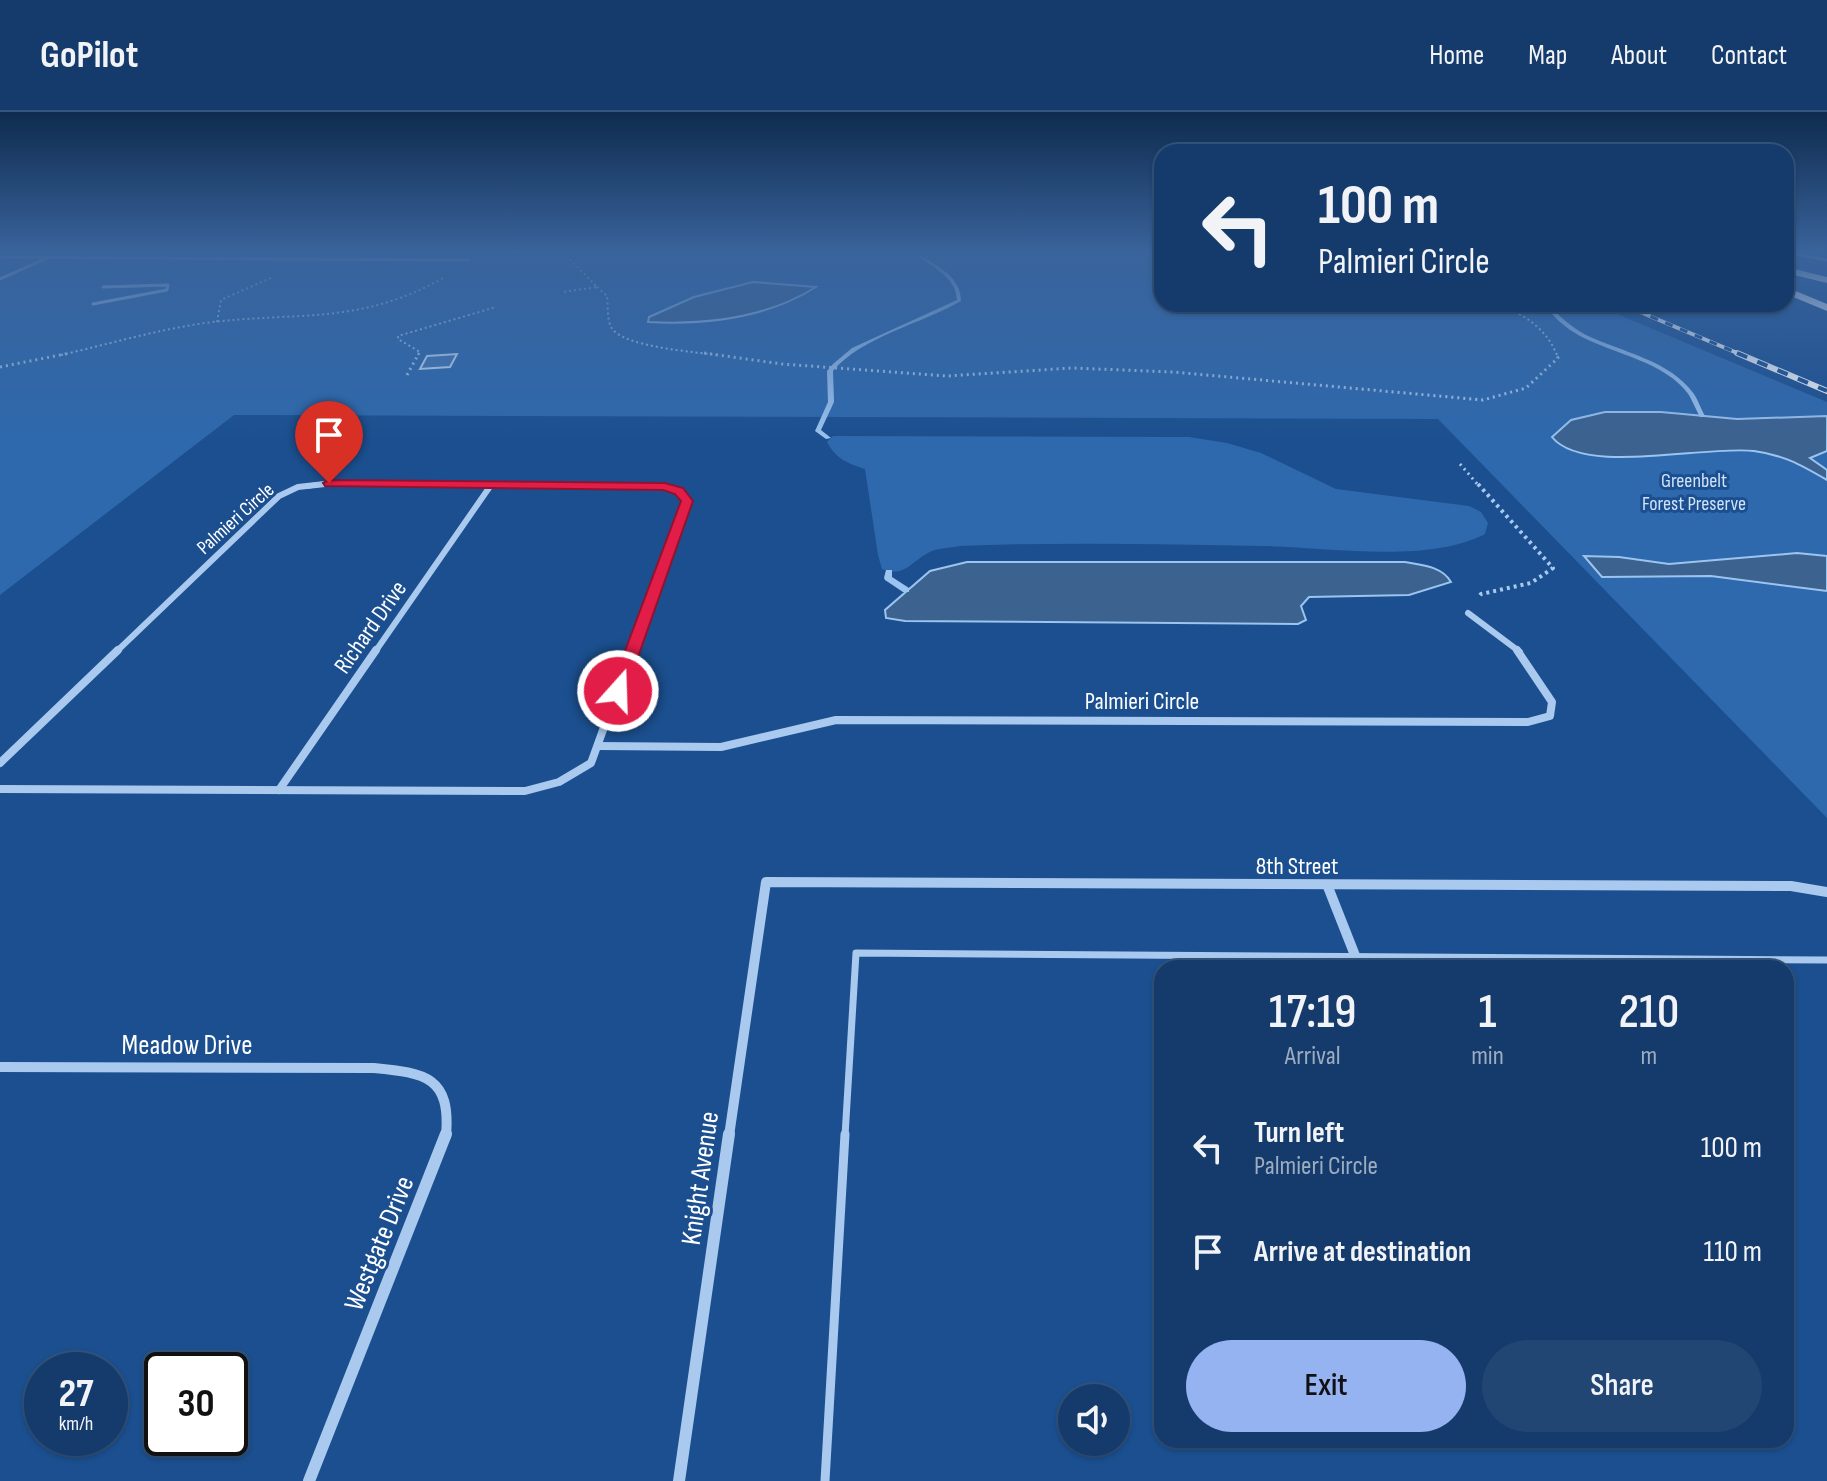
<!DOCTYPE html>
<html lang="en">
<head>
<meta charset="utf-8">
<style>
	:root { --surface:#143b6b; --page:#214673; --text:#f1f3f6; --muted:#9dadc1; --line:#33557e; --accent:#95b2f1 }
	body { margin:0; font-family:"Sofia Sans Condensed",sans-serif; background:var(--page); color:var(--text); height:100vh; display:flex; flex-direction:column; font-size:30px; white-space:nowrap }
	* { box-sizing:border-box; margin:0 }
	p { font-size:26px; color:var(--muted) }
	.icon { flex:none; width:44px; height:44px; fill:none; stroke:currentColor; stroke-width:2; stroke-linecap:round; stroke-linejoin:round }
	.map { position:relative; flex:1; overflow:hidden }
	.panel { position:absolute; left:1154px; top:848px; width:640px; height:488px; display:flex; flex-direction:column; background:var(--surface); border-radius:24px; box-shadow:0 2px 6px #0004,0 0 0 2px var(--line) }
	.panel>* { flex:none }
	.guide { position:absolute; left:1154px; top:32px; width:640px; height:168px; border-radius:24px; box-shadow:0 2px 6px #0004,0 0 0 2px var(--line); background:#143b6b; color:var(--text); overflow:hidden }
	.controls { position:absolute; left:1058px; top:1272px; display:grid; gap:16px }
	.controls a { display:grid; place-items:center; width:72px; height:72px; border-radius:50%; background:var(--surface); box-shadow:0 2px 6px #0004,0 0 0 2px var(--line); font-size:40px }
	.speed { position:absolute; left:24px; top:1240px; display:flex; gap:16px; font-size:40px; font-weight:700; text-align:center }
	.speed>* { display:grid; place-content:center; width:104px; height:104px; border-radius:50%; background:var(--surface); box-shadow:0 2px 6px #0004,0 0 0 2px var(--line); line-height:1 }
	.speed small { font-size:20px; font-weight:400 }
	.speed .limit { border:4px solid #111; border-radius:12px; background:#fff; color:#111 }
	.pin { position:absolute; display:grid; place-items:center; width:68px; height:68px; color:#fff; margin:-82px -34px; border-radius:50% 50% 50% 0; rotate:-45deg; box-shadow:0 0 8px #0007 }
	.pin .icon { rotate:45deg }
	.me { position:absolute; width:88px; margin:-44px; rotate:20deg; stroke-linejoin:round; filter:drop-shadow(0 0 6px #0008) }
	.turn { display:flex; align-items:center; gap:28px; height:168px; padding:0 32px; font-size:36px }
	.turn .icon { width:104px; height:104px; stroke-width:2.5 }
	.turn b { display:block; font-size:56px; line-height:68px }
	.eta { display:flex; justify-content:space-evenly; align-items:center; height:136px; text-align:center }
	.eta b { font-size:48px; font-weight:600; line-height:56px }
	.cta { display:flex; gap:16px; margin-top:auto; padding:16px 32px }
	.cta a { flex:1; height:92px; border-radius:48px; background:var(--accent); color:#111; font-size:32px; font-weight:600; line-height:92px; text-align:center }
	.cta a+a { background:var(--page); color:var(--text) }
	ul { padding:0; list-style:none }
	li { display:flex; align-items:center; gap:24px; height:104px; padding:0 32px }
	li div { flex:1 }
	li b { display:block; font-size:30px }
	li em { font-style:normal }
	header { display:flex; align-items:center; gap:48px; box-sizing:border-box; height:112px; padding:0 40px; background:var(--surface); border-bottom:2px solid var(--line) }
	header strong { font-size:38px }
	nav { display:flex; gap:44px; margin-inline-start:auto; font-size:28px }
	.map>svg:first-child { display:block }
	.green { fill:#2e69ad }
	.water { fill:#3c6290; stroke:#9cc4f0; stroke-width:2 }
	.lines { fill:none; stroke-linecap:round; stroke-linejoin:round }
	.stream { fill:#9cc4f0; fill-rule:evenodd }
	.building { fill:#4478b7; stroke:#cfe3fa; stroke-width:2 }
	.path-far2 { stroke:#a9c9ee; stroke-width:2; stroke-dasharray:2 3; stroke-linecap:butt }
	.path-far1 { stroke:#a9c9ee; stroke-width:3; stroke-dasharray:2 4; stroke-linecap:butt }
	.path { stroke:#a9c9ee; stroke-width:4; stroke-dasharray:3 4; stroke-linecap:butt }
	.service-far2 { stroke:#a9c9ee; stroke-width:3 }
	.service-far1 { stroke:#a9c9ee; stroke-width:7 }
	.service { stroke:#a9c9ee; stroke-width:9 }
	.minor-far4 { stroke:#a9c9ee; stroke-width:5 }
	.minor-far3 { stroke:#a9c9ee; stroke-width:6 }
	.minor-far2 { stroke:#a9c9ee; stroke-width:8 }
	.minor-far1 { stroke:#a9c9ee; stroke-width:10 }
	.minor { stroke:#a9c9ee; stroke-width:12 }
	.trunk { fill:#f8faff; fill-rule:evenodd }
	.rail-far1-casing { stroke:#fff; stroke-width:4 }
	.rail-casing { stroke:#fff; stroke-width:6 }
	.rail-far1 { stroke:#1b4f8f; stroke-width:3; stroke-dasharray:8; stroke-linecap:butt }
	.rail { stroke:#1b4f8f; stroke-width:4; stroke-dasharray:11; stroke-linecap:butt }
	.route { fill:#e11d48; stroke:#92132f; stroke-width:2 }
	.labels { text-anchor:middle; stroke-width:6; stroke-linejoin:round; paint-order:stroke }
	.far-park-label { font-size:20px; fill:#cfe3fa; stroke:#1b4f8f }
	.far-street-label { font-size:20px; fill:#fff; stroke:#1b4f8f }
	.street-label { font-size:24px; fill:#fff; stroke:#1b4f8f }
	.near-street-label { font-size:28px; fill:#fff; stroke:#1b4f8f }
</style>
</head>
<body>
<header>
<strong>GoPilot</strong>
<nav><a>Home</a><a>Map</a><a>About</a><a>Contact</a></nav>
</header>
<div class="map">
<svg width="1827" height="1369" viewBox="0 0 1827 1369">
	<rect width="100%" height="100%" fill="#1b4f8f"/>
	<g class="green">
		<path d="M 0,140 L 1162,140 L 1162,192 L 1593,192 L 1827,290 L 1827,706 L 1438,307 L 234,303 L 0,483 Z"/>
		<path d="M 833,324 L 1189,325 L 1227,331 L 1261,341 L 1336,377 L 1469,394 L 1481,400 L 1488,411 L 1485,422 C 1428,452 1328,435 1263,434 C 1163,432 1061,430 960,434 C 950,436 936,436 928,441 C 911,450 904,466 882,457 L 878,443 L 865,357 C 847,351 836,347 827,330 Z"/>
	</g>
	<g class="water">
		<path d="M 753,170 L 816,175 C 767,206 705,213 648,210 L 649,205 L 694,185 Z"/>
		<path d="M 1605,300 L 1661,300 L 1737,307 L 1827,304 L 1827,339 L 1810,346 L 1827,358 L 1827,368 C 1801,353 1784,343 1754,339 C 1705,333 1583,364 1552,325 L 1571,308 Z"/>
		<path d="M 1797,441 L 1827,444 L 1827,479 L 1711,464 L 1602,465 L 1584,444 L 1619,445 L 1669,452 Z"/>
		<path d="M 967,450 L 1405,450 C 1421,453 1442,454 1451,470 L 1409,483 L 1309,485 L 1301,494 L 1306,508 L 1298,512 L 905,509 L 886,506 L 885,498 L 930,459 Z"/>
	</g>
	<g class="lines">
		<g class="stream">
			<path d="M 912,140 L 916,140 C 934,153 961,163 961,189 C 923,211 861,225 833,259 L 834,290 L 821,318 L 831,326 L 826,327 L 815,319 L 828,290 L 827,259 L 833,252 L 852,236 L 957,188 C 956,163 929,154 912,140 Z"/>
			<path d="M 1543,192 L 1548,192 C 1559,204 1571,215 1586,223 C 1621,240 1670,248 1694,282 C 1698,288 1701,297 1705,304 L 1704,305 L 1700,305 C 1696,298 1693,290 1689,283 C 1666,250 1614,242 1580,224 C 1565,216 1554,205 1543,192 Z"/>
			<path d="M 886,458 L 892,458 L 892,465 L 909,476 L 909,480 L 903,480 L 885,468 L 884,466 Z"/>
		</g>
	</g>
	<path class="building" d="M 457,242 L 450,255 L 420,257 L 427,244 Z"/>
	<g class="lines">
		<g class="path-far2">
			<path d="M 563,140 L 597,175 L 563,180"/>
			<path d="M 483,145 L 522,140"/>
			<path d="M 597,175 L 607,184 C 608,193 607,207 611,215 C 621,235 696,240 718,243"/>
			<path d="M 1496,192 C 1523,201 1546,216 1557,243"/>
			<path d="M 217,210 L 221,188 L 273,165"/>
			<path d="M 61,243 C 109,232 156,218 205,211 C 296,199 358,214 443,166"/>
			<path d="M 418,243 L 420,240 L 398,227 L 398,224 L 496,195"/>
		</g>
		<g class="path-far1">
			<path d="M 704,241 L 782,252 L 947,264 L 1072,256 L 1173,260 L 1483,288 L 1526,276 L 1558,246 L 1556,241"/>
			<path d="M 0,255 L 70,241"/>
			<path d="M 407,263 L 419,241"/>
			<path d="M 1460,352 L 1479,374"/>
		</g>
		<path class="path" d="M 1478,372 L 1553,456 L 1531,471 L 1481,482 L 1478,486"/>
		<g class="service-far2">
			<path d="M 1786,140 L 1827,148"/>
			<path d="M 0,145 L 468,148"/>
			<path d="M 0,167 L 45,147"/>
			<path d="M 93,192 L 167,178 L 168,173 L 103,175"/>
		</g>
		<path class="service-far1" d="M 845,1024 L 856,841 L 1827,848"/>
		<path class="service" d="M 825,1369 L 845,1022"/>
		<path class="minor-far4" d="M 309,374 L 329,371 L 617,374"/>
		<g class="minor-far3">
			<path d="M 393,372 L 665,374 L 679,379 L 687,389 L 632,540"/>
			<path d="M 1468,501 L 1520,540"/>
			<path d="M 116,540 L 279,384 L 298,375 L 325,372"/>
			<path d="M 375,540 L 491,373"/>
		</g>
		<g class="minor-far2">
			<path d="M 598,634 L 721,635 L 836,608 L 1528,610 L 1550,604 L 1552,590 L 1517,538"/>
			<path d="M 0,651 L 118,538"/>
			<path d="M 0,677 L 525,679 L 559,670 L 591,651 L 632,538"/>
			<path d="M 279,678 L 376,538"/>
		</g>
		<g class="minor-far1">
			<path d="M 1328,775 L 1360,856"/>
			<path d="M 0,955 L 374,956 C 426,961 451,965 446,1024"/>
			<path d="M 729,1024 L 766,770 L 1791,774 L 1827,780"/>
		</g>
		<g class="minor">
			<path d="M 309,1369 L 446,1022"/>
			<path d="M 679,1369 L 729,1022"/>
		</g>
		<g class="trunk">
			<path d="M 1786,155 L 1827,165 L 1827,171 L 1786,161 Z"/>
			<path d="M 1786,175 L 1827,192 L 1827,199 L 1786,182 Z"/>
		</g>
		<g class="rail-far1-casing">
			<path id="rail-far1" d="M 1621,192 L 1742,243"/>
		</g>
		<g class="rail-casing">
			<path id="rail" d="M 1737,241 L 1827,279"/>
		</g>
		<use href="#rail-far1" class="rail-far1"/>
		<use href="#rail" class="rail"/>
	</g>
	<linearGradient id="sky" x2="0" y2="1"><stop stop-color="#0f2b4f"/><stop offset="0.42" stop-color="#39639b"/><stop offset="1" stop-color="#39639b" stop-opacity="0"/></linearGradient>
	<rect width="1827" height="331" fill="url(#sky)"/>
	<path class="route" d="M 329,368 L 665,371 L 683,376 L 693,389 L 626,579 L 618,584 L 610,579 L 681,389 L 675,382 L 663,378 L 325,374 L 323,371 Z"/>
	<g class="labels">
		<g class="far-park-label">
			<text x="1694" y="375">Greenbelt<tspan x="1694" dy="23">Forest Preserve</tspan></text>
		</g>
		<g class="far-street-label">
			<text transform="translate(235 406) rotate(-42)" y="7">Palmieri Circle</text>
		</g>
		<g class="street-label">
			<text transform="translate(370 515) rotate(-55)" y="8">Richard Drive</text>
			<text x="1142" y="597">Palmieri Circle</text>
			<text x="1297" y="762">8th Street</text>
		</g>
		<g class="near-street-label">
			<text x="187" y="942">Meadow Drive</text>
			<text transform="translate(699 1066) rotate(-82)" y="10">Knight Avenue</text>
			<text transform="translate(378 1131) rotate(-68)" y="10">Westgate Drive</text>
		</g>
	</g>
</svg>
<div class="controls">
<a><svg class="icon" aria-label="sound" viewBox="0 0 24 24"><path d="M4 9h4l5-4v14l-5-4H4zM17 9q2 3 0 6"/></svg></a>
</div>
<div class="speed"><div>27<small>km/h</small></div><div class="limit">30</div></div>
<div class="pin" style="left:329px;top:371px;background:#d93025"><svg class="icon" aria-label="arrive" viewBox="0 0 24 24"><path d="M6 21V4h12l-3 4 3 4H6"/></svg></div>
<svg class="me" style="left:618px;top:579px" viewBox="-20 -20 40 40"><circle r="17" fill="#e11d48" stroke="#fff" stroke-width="3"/><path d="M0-11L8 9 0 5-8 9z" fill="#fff"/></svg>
<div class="guide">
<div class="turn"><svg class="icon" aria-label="left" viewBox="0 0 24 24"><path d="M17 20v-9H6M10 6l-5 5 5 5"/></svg><div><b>100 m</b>Palmieri Circle</div></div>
</div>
<section class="panel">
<div class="eta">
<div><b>17:19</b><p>Arrival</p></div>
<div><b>1</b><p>min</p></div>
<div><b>210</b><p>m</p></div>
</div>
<ul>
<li><svg class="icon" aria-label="left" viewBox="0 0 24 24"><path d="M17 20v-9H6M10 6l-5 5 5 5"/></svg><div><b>Turn left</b><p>Palmieri Circle</p></div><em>100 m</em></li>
<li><svg class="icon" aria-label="arrive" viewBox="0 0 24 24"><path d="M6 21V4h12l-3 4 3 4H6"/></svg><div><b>Arrive at destination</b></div><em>110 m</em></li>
</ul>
<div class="cta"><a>Exit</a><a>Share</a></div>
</section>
</div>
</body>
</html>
